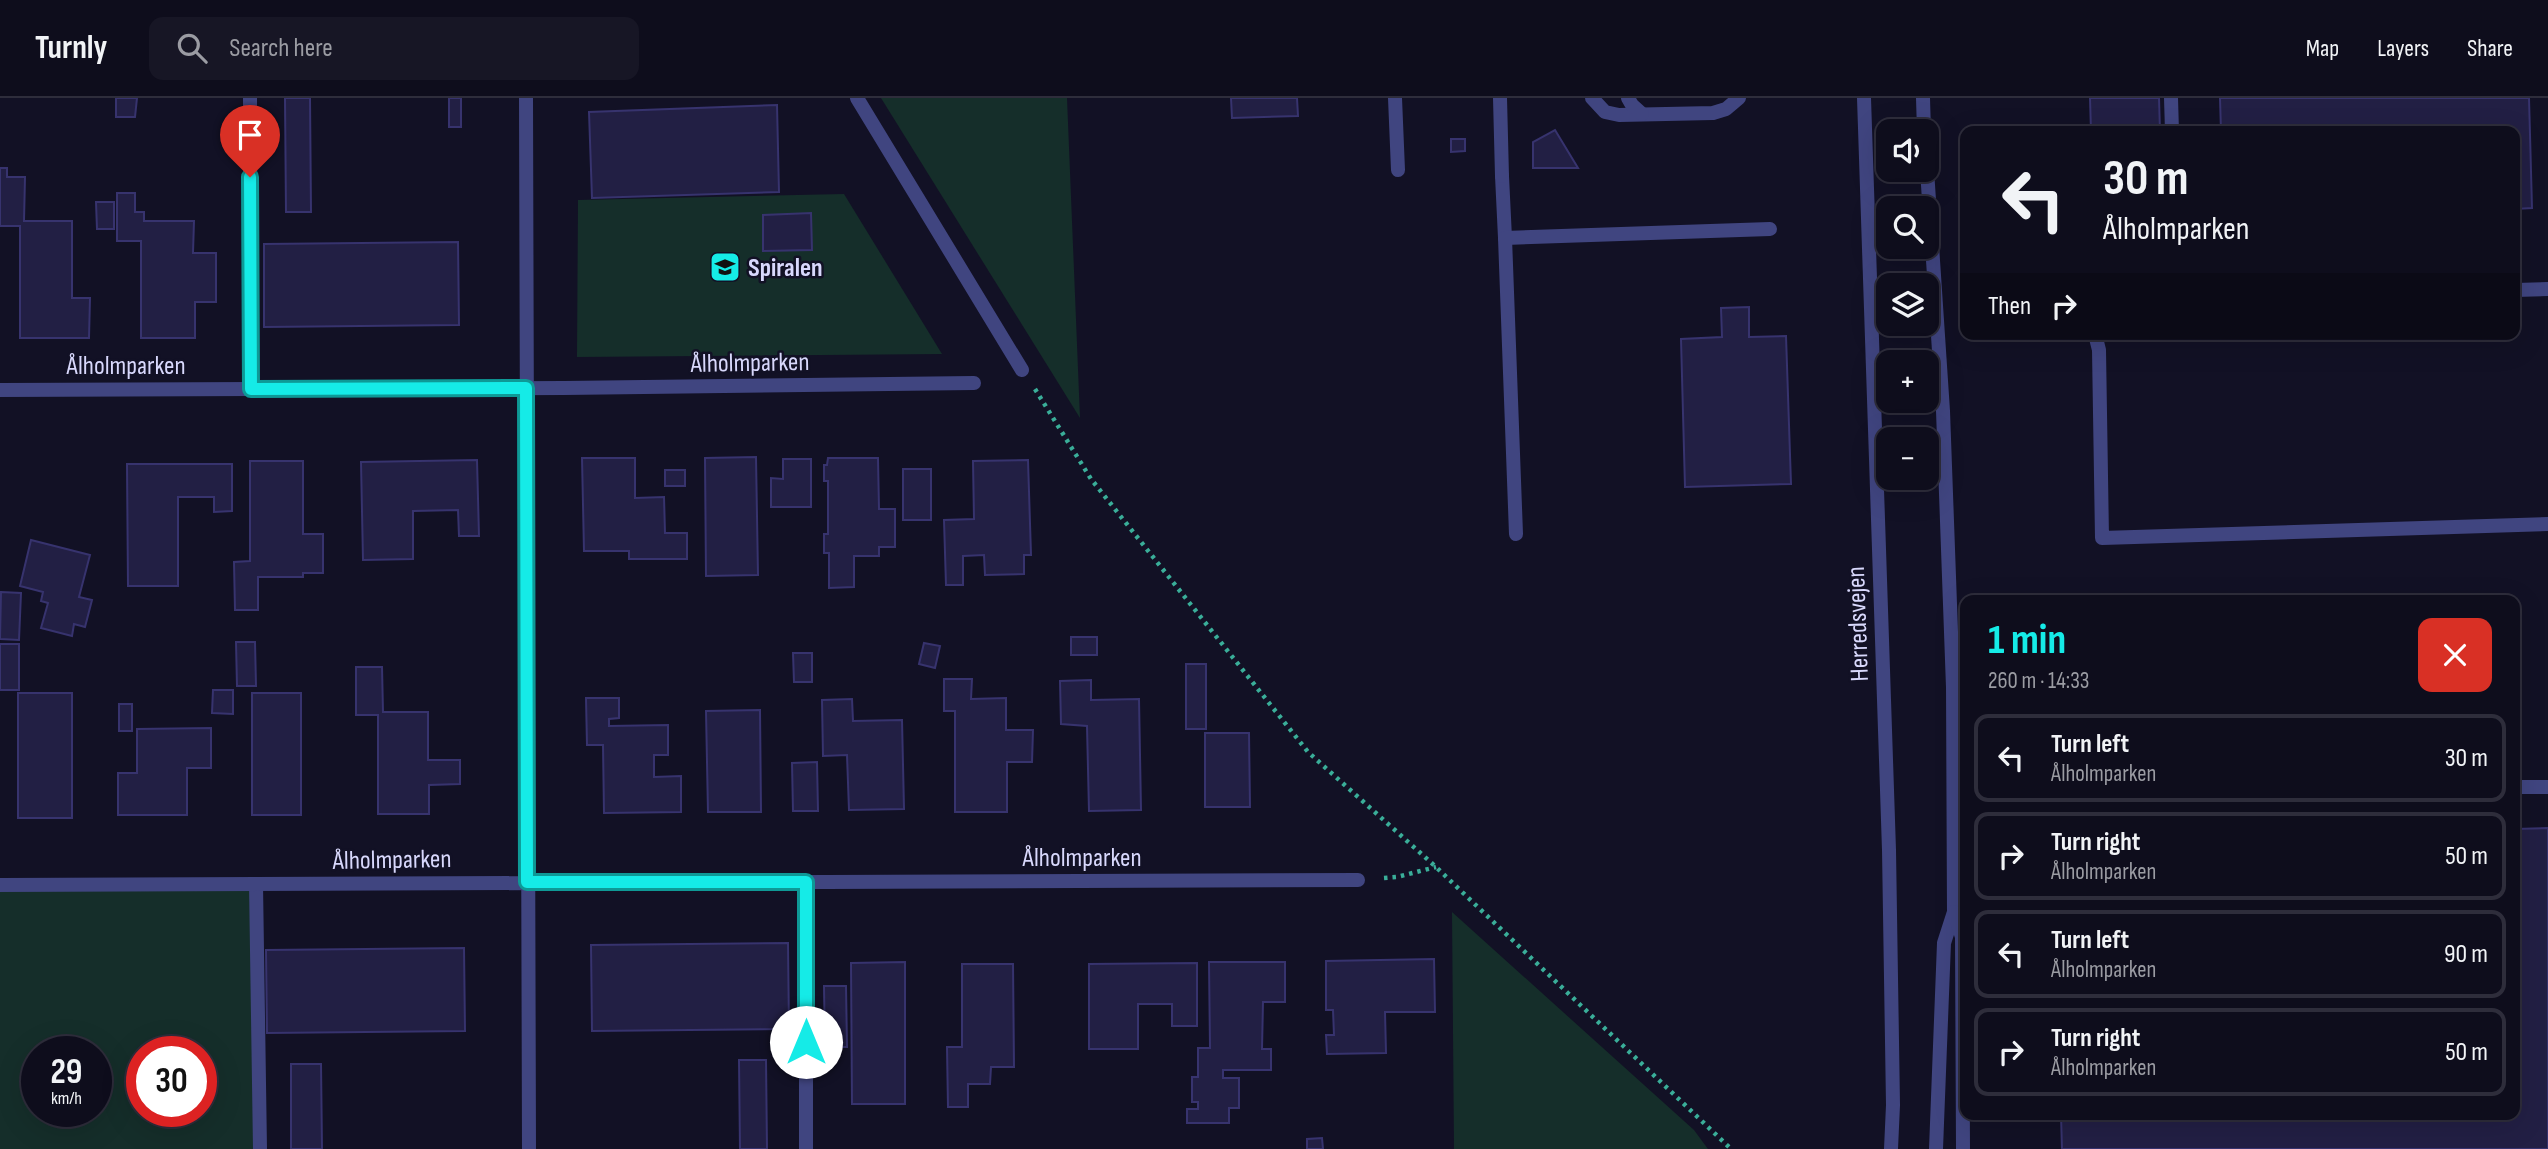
<!DOCTYPE html>
<html lang="en">
<head>
<meta charset="utf-8">
<style>
	:root { --surface:#0e0d1c; --page:#171625; --text:#f1f3f6; --muted:#9b9ca3; --line:#2e2d3b; --accent:#15ebe7 }
	body { margin:0; font-family:"Sofia Sans Condensed",sans-serif; background:var(--page); color:var(--text); height:100vh; display:flex; flex-direction:column; font-size:26px; white-space:nowrap }
	* { box-sizing:border-box; margin:0 }
	p { font-size:23px; color:var(--muted) }
	.icon { flex:none; width:38px; height:38px; fill:none; stroke:currentColor; stroke-width:2; stroke-linecap:round; stroke-linejoin:round }
	.map { position:relative; flex:1; overflow:hidden }
	.drawer { position:absolute; left:1960px; top:497px; width:560px; height:525px; display:flex; flex-direction:column; background:var(--surface); border-radius:14px; box-shadow:0 7px 28px #0002,0 0 0 2px var(--line) }
	.drawer>* { flex:none }
	.banner { position:absolute; left:1960px; top:28px; width:560px; height:214px; border-radius:14px; box-shadow:0 7px 28px #0002,0 0 0 2px var(--line); background:#0e0d1c; color:var(--text); overflow:hidden }
	.fabs { position:absolute; left:1876px; top:21px; display:grid; gap:14px }
	.fabs a { display:grid; place-items:center; width:63px; height:63px; border-radius:14px; background:var(--surface); box-shadow:0 7px 28px #0002,0 0 0 2px var(--line); font-size:35px }
	.speed { position:absolute; left:21px; top:938px; display:flex; gap:14px; font-size:35px; font-weight:700; text-align:center }
	.speed>* { display:grid; place-content:center; width:91px; height:91px; border-radius:50%; background:var(--surface); box-shadow:0 7px 28px #0002,0 0 0 2px var(--line); line-height:1 }
	.speed small { font-size:18px; font-weight:400 }
	.speed .limit { border:10px solid #d22; background:#fff; color:#111 }
	.pin { position:absolute; display:grid; place-items:center; width:60px; height:60px; color:#fff; margin:-72px -30px; border-radius:50% 50% 50% 0; rotate:-45deg; box-shadow:0 0 7px #0007 }
	.pin .icon { rotate:45deg }
	.me { position:absolute; width:77px; margin:-38px; rotate:0deg; stroke-linejoin:round; filter:drop-shadow(0 0 5px #0008) }
	.turn { display:flex; align-items:center; gap:24px; height:147px; padding:0 28px; font-size:32px }
	.turn .icon { width:91px; height:91px; stroke-width:2.5 }
	.turn b { display:block; font-size:49px; line-height:60px }
	.then { display:flex; align-items:center; height:66px; padding:0 28px; background:#0003; gap:14px; font-size:26px }
	.round { display:grid; place-items:center; flex:none; width:74px; height:74px; border-radius:14px; background:var(--page) }
	.summary { display:flex; align-items:center; justify-content:space-between; height:119px; padding:0 28px }
	h1 { font-size:42px; font-weight:700; line-height:52px; color:var(--accent) }
	ul { padding:0; list-style:none }
	li { display:flex; align-items:center; gap:21px; height:88px; margin:0 14px 10px; padding:0 14px; border:4px solid var(--line); border-radius:14px }
	li div { flex:1 }
	li b { display:block; font-size:26px }
	li em { font-style:normal }
	header { display:flex; align-items:center; gap:42px; box-sizing:border-box; height:98px; padding:0 35px; background:var(--surface); border-bottom:2px solid var(--line) }
	header strong { font-size:33px }
	nav { display:flex; gap:38px; margin-inline-start:auto; font-size:24px }
	.search { width:490px; height:63px; background:var(--page); display:flex; align-items:center; gap:18px; box-sizing:border-box; padding:0 24px; border-radius:14px; color:var(--muted); font-size:26px }
	.map>svg:first-child { display:block }
	.green { fill:#152e2a; fill-rule:evenodd }
	.building { fill:#221f44; stroke:#37336e; stroke-width:2 }
	.lines { fill:none; stroke-linecap:round; stroke-linejoin:round }
	.path { stroke:#3aae99; stroke-width:4.5; stroke-dasharray:3.5 5; stroke-linecap:butt }
	.service { stroke:#404580; stroke-width:14 }
	.minor { stroke:#404580; stroke-width:14 }
	.tertiary { stroke:#404580; stroke-width:14 }
	.route-casing { stroke:#0e9996; stroke-width:18 }
	.route { stroke:#15ebe7; stroke-width:12 }
	.labels { text-anchor:middle; stroke-width:5; stroke-linejoin:round; paint-order:stroke }
	.poi-label { font-size:26px; font-weight:bold; fill:#d8d8fc; stroke:#121125; text-anchor:start }
	.street-label { font-size:26px; fill:#d8d8fc; stroke:#121125 }
</style>
</head>
<body>
<header>
<strong>Turnly</strong>
<div class="search"><svg class="icon" aria-label="search" viewBox="0 0 24 24"><circle cx="10" cy="10" r="6"/><path d="M15 15l6 6"/></svg>Search here</div>
<nav><a>Map</a><a>Layers</a><a>Share</a></nav>
</header>
<div class="map">
<svg width="2548" height="1051" viewBox="0 0 2548 1051">
	<rect width="100%" height="100%" fill="#121125"/>
	<g class="green">
		<path d="M 881,0 L 1067,0 L 1080,320 Z"/>
		<path d="M 844,96 L 942,256 L 577,259 L 578,102 Z"/>
		<path d="M 256,786 L 260,1051 L 0,1051 L 0,787 ZM 37,954 L 96,954 L 96,1013 L 37,1013 ZM 142,954 L 201,954 L 201,1013 L 142,1013 Z"/>
		<path d="M 1452,814 L 1694,1032 L 1708,1051 L 1454,1051 Z"/>
	</g>
	<g class="building">
		<path d="M 116,0 L 137,0 L 135,19 L 116,19 Z"/>
		<path d="M 285,0 L 310,0 L 311,114 L 286,114 Z"/>
		<rect x="449" y="0" width="12" height="29"/>
		<path d="M 1231,0 L 1297,0 L 1298,18 L 1232,20 Z"/>
		<path d="M 2090,0 L 2159,0 L 2160,33 L 2091,33 Z"/>
		<path d="M 2220,0 L 2529,0 L 2532,110 L 2515,111 L 2515,33 L 2221,33 Z"/>
		<path d="M 777,7 L 779,94 L 592,100 L 589,14 Z"/>
		<path d="M 1555,32 L 1578,70 L 1533,70 L 1533,44 Z"/>
		<path d="M 1451,41 L 1465,41 L 1465,53 L 1451,54 Z"/>
		<path d="M 0,70 L 7,70 L 7,79 L 25,79 L 24,123 L 72,123 L 72,200 L 90,200 L 89,240 L 20,240 L 20,128 L 0,128 Z"/>
		<path d="M 117,95 L 135,95 L 135,114 L 144,114 L 144,123 L 194,123 L 193,155 L 216,155 L 216,204 L 195,204 L 195,240 L 141,240 L 141,143 L 117,143 Z"/>
		<path d="M 96,104 L 114,104 L 114,131 L 97,131 Z"/>
		<path d="M 811,115 L 812,152 L 763,153 L 763,117 Z"/>
		<path d="M 458,144 L 459,227 L 264,229 L 264,146 Z"/>
		<path d="M 1749,209 L 1749,239 L 1786,238 L 1791,386 L 1685,389 L 1681,241 L 1722,239 L 1721,210 Z"/>
		<path d="M 756,359 L 758,477 L 706,478 L 705,360 Z"/>
		<path d="M 582,360 L 635,360 L 635,400 L 664,399 L 665,435 L 687,435 L 687,461 L 629,461 L 629,453 L 584,453 Z"/>
		<path d="M 828,360 L 878,360 L 879,411 L 895,411 L 895,449 L 879,449 L 879,458 L 854,458 L 854,489 L 829,490 L 829,455 L 824,455 L 824,436 L 828,436 L 828,383 L 824,383 L 824,367 L 827,367 Z"/>
		<path d="M 783,361 L 811,361 L 811,409 L 771,409 L 771,380 L 783,381 Z"/>
		<path d="M 477,362 L 479,438 L 459,438 L 458,412 L 413,413 L 413,461 L 363,462 L 361,364 Z"/>
		<path d="M 1028,362 L 1031,457 L 1024,457 L 1024,476 L 985,477 L 984,457 L 963,458 L 963,487 L 946,487 L 944,422 L 974,421 L 973,363 Z"/>
		<path d="M 250,363 L 303,363 L 303,436 L 323,436 L 323,475 L 303,475 L 303,479 L 258,479 L 258,512 L 235,512 L 234,464 L 250,463 Z"/>
		<path d="M 127,366 L 232,366 L 232,413 L 214,414 L 214,399 L 178,399 L 178,488 L 128,488 Z"/>
		<rect x="903" y="371" width="28" height="51"/>
		<rect x="665" y="372" width="20" height="16"/>
		<path d="M 31,442 L 90,457 L 79,499 L 92,502 L 85,529 L 74,526 L 72,538 L 41,530 L 48,505 L 41,503 L 43,494 L 20,488 Z"/>
		<path d="M 1,494 L 21,495 L 19,542 L 0,541 Z"/>
		<rect x="1071" y="539" width="26" height="18"/>
		<path d="M 236,544 L 255,544 L 256,588 L 237,588 Z"/>
		<path d="M 924,545 L 940,548 L 935,570 L 919,566 Z"/>
		<rect x="0" y="546" width="19" height="46"/>
		<path d="M 793,555 L 812,555 L 812,584 L 794,584 Z"/>
		<rect x="1186" y="566" width="20" height="65"/>
		<path d="M 356,569 L 382,569 L 383,614 L 428,614 L 428,662 L 460,662 L 460,686 L 429,687 L 429,716 L 378,716 L 378,617 L 356,617 Z"/>
		<path d="M 944,581 L 972,581 L 971,601 L 1006,600 L 1006,632 L 1033,632 L 1032,664 L 1007,664 L 1007,714 L 955,714 L 955,613 L 944,613 Z"/>
		<path d="M 1091,582 L 1091,602 L 1139,601 L 1141,712 L 1089,713 L 1087,628 L 1061,626 L 1060,583 Z"/>
		<path d="M 213,592 L 233,592 L 233,616 L 212,615 Z"/>
		<rect x="18" y="595" width="54" height="125"/>
		<rect x="252" y="595" width="49" height="122"/>
		<path d="M 586,600 L 619,600 L 619,620 L 609,621 L 609,628 L 668,627 L 668,657 L 654,657 L 654,679 L 681,678 L 681,714 L 604,715 L 603,647 L 587,647 Z"/>
		<path d="M 852,601 L 853,623 L 902,622 L 904,711 L 849,712 L 847,657 L 823,658 L 822,602 Z"/>
		<rect x="119" y="606" width="13" height="27"/>
		<path d="M 760,612 L 761,714 L 708,714 L 706,613 Z"/>
		<path d="M 211,630 L 211,670 L 187,670 L 187,717 L 118,717 L 118,675 L 137,675 L 137,631 Z"/>
		<path d="M 1205,635 L 1249,635 L 1250,709 L 1205,709 Z"/>
		<path d="M 817,664 L 818,713 L 793,713 L 792,665 Z"/>
		<path d="M 2548,730 L 2548,1051 L 2062,1051 L 2061,1017 L 2515,1017 L 2515,731 Z"/>
		<path d="M 788,845 L 789,931 L 592,933 L 591,847 Z"/>
		<path d="M 464,850 L 465,933 L 267,935 L 266,852 Z"/>
		<path d="M 1434,861 L 1435,914 L 1385,914 L 1386,955 L 1327,956 L 1326,937 L 1334,937 L 1333,912 L 1326,912 L 1326,863 Z"/>
		<path d="M 905,864 L 905,1006 L 852,1006 L 851,865 Z"/>
		<path d="M 1209,864 L 1285,864 L 1285,904 L 1263,904 L 1262,951 L 1271,951 L 1271,972 L 1223,972 L 1223,980 L 1239,980 L 1239,1010 L 1229,1010 L 1229,1025 L 1187,1025 L 1187,1011 L 1198,1011 L 1198,1004 L 1192,1004 L 1192,979 L 1198,979 L 1198,950 L 1210,950 Z"/>
		<path d="M 1197,865 L 1197,928 L 1172,928 L 1172,906 L 1138,906 L 1138,951 L 1089,951 L 1089,866 Z"/>
		<path d="M 962,866 L 1013,866 L 1014,969 L 991,969 L 990,986 L 968,986 L 968,1009 L 948,1009 L 947,949 L 962,949 Z"/>
		<path d="M 824,888 L 846,888 L 847,949 L 825,949 Z"/>
		<path d="M 739,962 L 766,962 L 767,1051 L 740,1051 Z"/>
		<path d="M 291,966 L 321,966 L 322,1051 L 291,1051 Z"/>
		<path d="M 1322,1040 L 1323,1051 L 1307,1051 L 1307,1041 Z"/>
	</g>
	<g class="lines">
		<g class="path">
			<path d="M 1035,291 L 1091,381 L 1308,654 L 1436,769 L 1731,1051"/>
			<path d="M 1384,780 L 1397,779 L 1436,769"/>
		</g>
		<g class="service">
			<path d="M 1395,0 L 1398,72"/>
			<path d="M 1592,0 L 1605,14 L 1619,17 L 1713,15 L 1726,11 L 1739,0"/>
			<path d="M 1628,0 L 1632,7 L 1642,16"/>
			<path d="M 2171,0 L 2172,33"/>
			<path d="M 1502,78 L 1505,140"/>
			<path d="M 2515,192 L 2548,191"/>
			<path d="M 2095,236 L 2099,252 L 2102,440 L 2548,426"/>
			<path d="M 1516,436 L 1505,140 L 1770,131"/>
			<path d="M 2515,689 L 2548,689"/>
		</g>
		<g class="minor">
			<path d="M 250,0 L 251,291"/>
			<path d="M 526,0 L 529,1051"/>
			<path d="M 857,0 L 1022,272"/>
			<path d="M 1500,0 L 1502,78"/>
			<path d="M 0,292 L 564,290 L 974,285"/>
			<path d="M 256,786 L 260,1051"/>
			<path d="M 0,787 L 1358,782"/>
			<path d="M 806,1051 L 806,784"/>
		</g>
		<g class="tertiary">
			<path d="M 1864,0 L 1889,752 L 1893,1007 L 1891,1051"/>
			<path d="M 1923,0 L 1924,33"/>
			<path d="M 1927,72 L 1943,313 L 1953,589 L 1954,814 L 1944,845 L 1936,1051"/>
			<path d="M 1954,814 L 1962,839 L 1963,1051"/>
		</g>
	</g>
	<g class="lines">
		<g class="route-casing">
			<path id="route" d="M 250,79 L 251,291 L 526,290 L 527,784 L 806,784 L 806,944"/>
		</g>
		<use href="#route" class="route"/>
	</g>
	<defs>
		<g id="school-square" transform="scale(1.575)"><rect x="-9" y="-9" width="18" height="18" rx="4" fill="#15ebe7" stroke="#121125"/><path d="M0-5L7-2L0 1L-7-2ZM-4 1L0 2.5L4 1V4Q0 6-4 4Z" fill="#111"/></g>
	</defs>
	<g fill-rule="evenodd">
		<use href="#school-square" x="725" y="169"/>
	</g>
	<g class="labels">
		<g class="poi-label">
			<text x="748" y="178">Spiralen</text>
		</g>
		<g class="street-label">
			<text transform="translate(750 264) rotate(-1)" y="9">Ålholmparken</text>
			<text x="126" y="276">Ålholmparken</text>
			<text transform="translate(1857 526) rotate(-92)" y="9">Herredsvejen</text>
			<text x="1082" y="768">Ålholmparken</text>
			<text transform="translate(392 761) rotate(-1)" y="9">Ålholmparken</text>
		</g>
	</g>
</svg>
<div class="fabs">
<a><svg class="icon" aria-label="sound" viewBox="0 0 24 24"><path d="M4 9h4l5-4v14l-5-4H4zM17 9q2 3 0 6"/></svg></a>
<a><svg class="icon" aria-label="search" viewBox="0 0 24 24"><circle cx="10" cy="10" r="6"/><path d="M15 15l6 6"/></svg></a>
<a><svg class="icon" aria-label="layers" viewBox="0 0 24 24"><path d="M12 4l9 5-9 5-9-5zM3 14l9 5 9-5"/></svg></a>
<a>+</a>
<a>−</a>
</div>
<div class="speed"><div>29<small>km/h</small></div><div class="limit">30</div></div>
<div class="pin" style="left:250px;top:79px;background:#d93025"><svg class="icon" aria-label="arrive" viewBox="0 0 24 24"><path d="M6 21V4h12l-3 4 3 4H6"/></svg></div>
<svg class="me" style="left:806px;top:944px" viewBox="-20 -20 40 40"><circle r="19" fill="#fff"/><path d="M0-13L10 11 0 6-10 11z" fill="#15ebe7"/></svg>
<div class="banner">
<div class="turn"><svg class="icon" aria-label="left" viewBox="0 0 24 24"><path d="M17 20v-9H6M10 6l-5 5 5 5"/></svg><div><b>30 m</b>Ålholmparken</div></div>
<div class="then">Then<svg class="icon" aria-label="right" viewBox="0 0 24 24"><path d="M7 20v-9h11M14 6l5 5-5 5"/></svg></div>
</div>
<section class="drawer">
<div class="summary"><div><h1>1 min</h1><p>260 m · 14:33</p></div><a class="round" style="background:#d93025;color:#fff"><svg class="icon" aria-label="close" viewBox="0 0 24 24"><path d="M6 6l12 12M18 6L6 18"/></svg></a></div>
<ul>
<li><svg class="icon" aria-label="left" viewBox="0 0 24 24"><path d="M17 20v-9H6M10 6l-5 5 5 5"/></svg><div><b>Turn left</b><p>Ålholmparken</p></div><em>30 m</em></li>
<li><svg class="icon" aria-label="right" viewBox="0 0 24 24"><path d="M7 20v-9h11M14 6l5 5-5 5"/></svg><div><b>Turn right</b><p>Ålholmparken</p></div><em>50 m</em></li>
<li><svg class="icon" aria-label="left" viewBox="0 0 24 24"><path d="M17 20v-9H6M10 6l-5 5 5 5"/></svg><div><b>Turn left</b><p>Ålholmparken</p></div><em>90 m</em></li>
<li><svg class="icon" aria-label="right" viewBox="0 0 24 24"><path d="M7 20v-9h11M14 6l5 5-5 5"/></svg><div><b>Turn right</b><p>Ålholmparken</p></div><em>50 m</em></li>
</ul>
</section>
</div>
</body>
</html>
